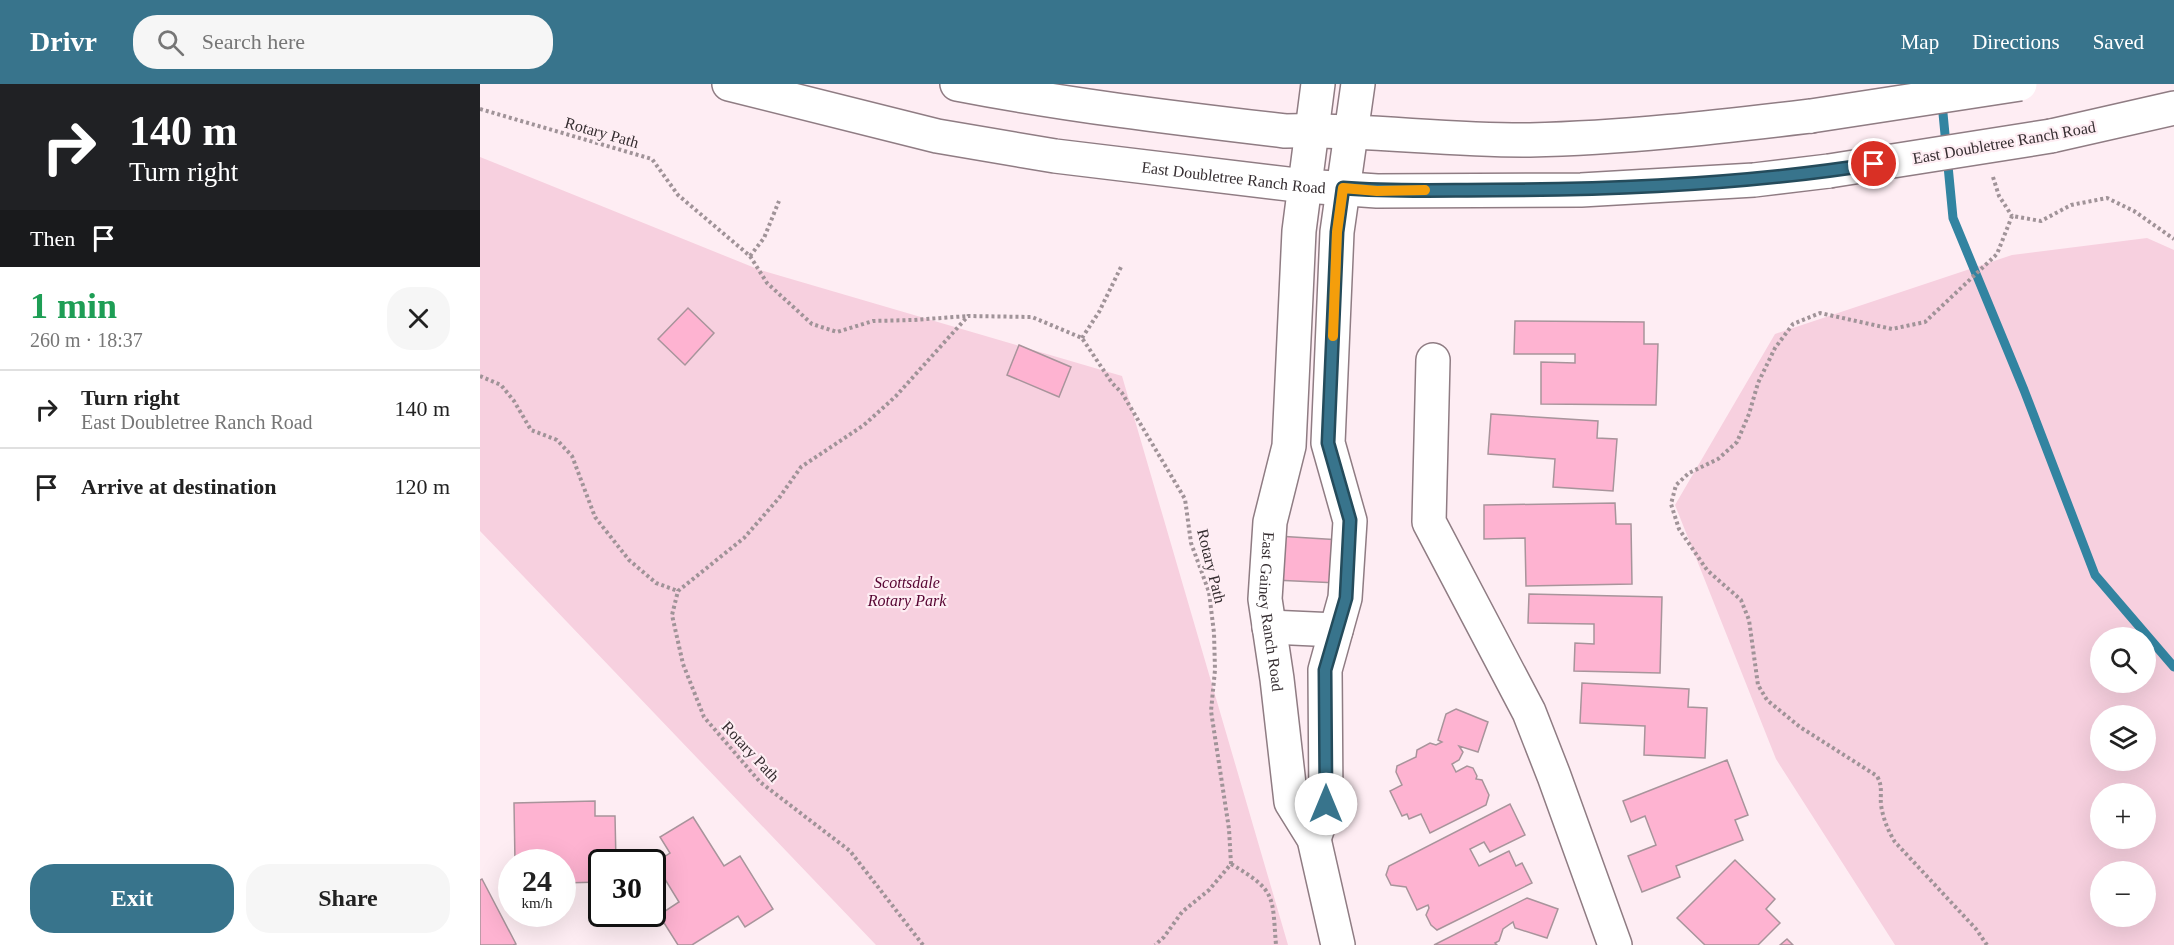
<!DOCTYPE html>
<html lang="en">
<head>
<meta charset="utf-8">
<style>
	:root { --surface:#fff; --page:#f6f6f6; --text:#222; --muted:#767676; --line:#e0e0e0; --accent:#38748c }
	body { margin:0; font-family:"Times New Roman",serif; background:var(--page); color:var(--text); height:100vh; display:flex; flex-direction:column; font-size:22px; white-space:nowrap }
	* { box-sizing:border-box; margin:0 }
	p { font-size:20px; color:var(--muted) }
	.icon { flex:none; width:33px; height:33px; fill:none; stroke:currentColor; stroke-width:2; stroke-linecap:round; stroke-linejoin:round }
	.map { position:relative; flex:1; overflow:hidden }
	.details { display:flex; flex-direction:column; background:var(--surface); width:480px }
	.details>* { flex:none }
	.banner { background:#202124; color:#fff; overflow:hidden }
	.buttons { position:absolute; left:1610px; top:543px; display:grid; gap:12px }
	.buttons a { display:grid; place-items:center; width:66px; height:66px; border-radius:50%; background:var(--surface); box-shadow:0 6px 24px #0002; font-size:30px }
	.speed { position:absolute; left:18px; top:765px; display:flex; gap:12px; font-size:30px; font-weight:700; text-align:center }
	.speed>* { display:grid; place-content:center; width:78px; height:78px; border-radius:50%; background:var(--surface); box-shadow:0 6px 24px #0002; line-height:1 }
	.speed small { font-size:15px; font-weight:400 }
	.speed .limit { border:3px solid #111; border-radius:9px; background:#fff; color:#111 }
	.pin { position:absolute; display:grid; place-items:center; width:51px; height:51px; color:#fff; margin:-26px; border:3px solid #fff; border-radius:50%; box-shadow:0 2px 6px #0007 }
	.me { position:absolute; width:66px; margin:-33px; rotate:0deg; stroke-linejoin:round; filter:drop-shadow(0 0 4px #0008) }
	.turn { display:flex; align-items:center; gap:21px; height:126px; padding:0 30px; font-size:27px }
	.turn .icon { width:78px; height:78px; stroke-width:2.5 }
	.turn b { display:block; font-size:42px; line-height:51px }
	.then { display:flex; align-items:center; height:57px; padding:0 30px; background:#0003; gap:12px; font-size:22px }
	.round { display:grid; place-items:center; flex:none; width:63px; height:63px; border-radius:24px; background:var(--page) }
	.summary { display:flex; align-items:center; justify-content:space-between; height:102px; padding:0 30px }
	h1 { font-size:36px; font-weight:600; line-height:45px; color:#1e9e55 }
	.primary-button { display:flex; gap:12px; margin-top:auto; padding:12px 30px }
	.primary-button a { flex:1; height:69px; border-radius:24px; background:var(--accent); color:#fff; font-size:24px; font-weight:600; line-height:69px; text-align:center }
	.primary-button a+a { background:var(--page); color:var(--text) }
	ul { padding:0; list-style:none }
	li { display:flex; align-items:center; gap:18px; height:78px; padding:0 30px; border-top:2px solid var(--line) }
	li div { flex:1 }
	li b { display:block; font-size:22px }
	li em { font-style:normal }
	header { display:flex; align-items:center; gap:36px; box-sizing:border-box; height:84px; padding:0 30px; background:var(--accent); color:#fff }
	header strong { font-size:28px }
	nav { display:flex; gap:33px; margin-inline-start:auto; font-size:21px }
	.search { width:420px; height:54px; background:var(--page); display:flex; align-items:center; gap:15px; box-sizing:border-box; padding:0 21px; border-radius:24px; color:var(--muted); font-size:22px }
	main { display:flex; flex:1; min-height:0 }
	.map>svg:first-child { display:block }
	.green { fill:#f7d0df; fill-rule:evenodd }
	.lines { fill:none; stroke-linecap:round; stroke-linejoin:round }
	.stream { stroke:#3284a1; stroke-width:9 }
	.building { fill:#feb3d1; stroke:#a8949b; stroke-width:1.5 }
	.minor-casing { stroke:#8f7c83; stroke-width:36 }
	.secondary-casing { stroke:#8f7c83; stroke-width:36 }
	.path { stroke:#a09398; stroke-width:4; stroke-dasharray:3 3; stroke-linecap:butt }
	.minor { stroke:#fff; stroke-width:33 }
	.secondary { stroke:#fff; stroke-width:33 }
	.secondary-bridge-casing { stroke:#8f7c83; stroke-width:36; stroke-linecap:butt }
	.secondary-bridge { stroke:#fff; stroke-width:33 }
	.route-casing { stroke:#244b5b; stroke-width:15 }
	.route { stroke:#38748c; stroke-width:10 }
	.slow { stroke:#f59e0b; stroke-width:10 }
	.labels { text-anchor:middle; stroke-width:4.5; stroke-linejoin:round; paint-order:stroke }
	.street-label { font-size:16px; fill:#352d30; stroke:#feedf3 }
	.park-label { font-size:16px; font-style:italic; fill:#560431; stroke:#feedf3 }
</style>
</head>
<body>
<header>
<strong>Drivr</strong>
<div class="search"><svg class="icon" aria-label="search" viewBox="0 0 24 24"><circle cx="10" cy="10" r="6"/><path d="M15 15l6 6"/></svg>Search here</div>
<nav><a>Map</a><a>Directions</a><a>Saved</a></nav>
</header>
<main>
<section class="details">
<div class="banner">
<div class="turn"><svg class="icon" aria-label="right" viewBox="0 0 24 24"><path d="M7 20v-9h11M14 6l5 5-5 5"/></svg><div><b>140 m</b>Turn right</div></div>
<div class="then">Then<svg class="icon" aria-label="arrive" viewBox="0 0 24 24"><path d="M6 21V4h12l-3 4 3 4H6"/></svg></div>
</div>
<div class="summary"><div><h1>1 min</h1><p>260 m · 18:37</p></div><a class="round"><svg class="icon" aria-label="close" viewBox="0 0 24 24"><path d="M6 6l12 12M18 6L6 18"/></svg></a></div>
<ul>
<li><svg class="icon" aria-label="right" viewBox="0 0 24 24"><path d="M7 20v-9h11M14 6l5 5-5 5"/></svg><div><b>Turn right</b><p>East Doubletree Ranch Road</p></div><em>140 m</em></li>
<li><svg class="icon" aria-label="arrive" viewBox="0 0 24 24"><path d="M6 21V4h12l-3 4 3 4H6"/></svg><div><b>Arrive at destination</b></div><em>120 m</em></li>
</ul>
<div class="primary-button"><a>Exit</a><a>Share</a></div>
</section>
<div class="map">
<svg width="1694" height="861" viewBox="0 0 1694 861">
	<rect width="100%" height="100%" fill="#feedf3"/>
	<g class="green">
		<path d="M 0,73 L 280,186 L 642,292 L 808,861 L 396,861 L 0,447 Z"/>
		<path d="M 1667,154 L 1694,166 L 1694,861 L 1415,861 L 1296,675 L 1195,421 L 1295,250 L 1532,171 ZM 1620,554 L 1665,554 L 1665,598 L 1620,598 ZM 1620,632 L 1665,632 L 1665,676 L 1620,676 ZM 1620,710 L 1665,710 L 1665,754 L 1620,754 ZM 1620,788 L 1665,788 L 1665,832 L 1620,832 Z"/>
	</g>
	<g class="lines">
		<path class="stream" d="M 1462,19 L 1473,134 L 1544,306 L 1615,491 L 1694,583"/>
	</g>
	<g class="building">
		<path d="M 208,224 L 234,249 L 205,281 L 178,255 Z"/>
		<path d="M 1035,237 L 1164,238 L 1164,260 L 1178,260 L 1176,321 L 1061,320 L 1061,278 L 1095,279 L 1095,270 L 1034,270 Z"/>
		<path d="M 539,261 L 591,283 L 579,313 L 527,291 Z"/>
		<path d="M 1011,330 L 1118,337 L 1117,354 L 1137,355 L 1133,407 L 1073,403 L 1075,375 L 1008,370 Z"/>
		<path d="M 1135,419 L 1136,440 L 1151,440 L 1152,500 L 1046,502 L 1045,454 L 1004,455 L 1004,421 Z"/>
		<path d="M 797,452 L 861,456 L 858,499 L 794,496 Z"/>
		<path d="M 1049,510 L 1182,513 L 1180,589 L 1094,587 L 1095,559 L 1114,560 L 1114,540 L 1048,539 Z"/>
		<path d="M 1102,599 L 1209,605 L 1208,623 L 1227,624 L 1225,674 L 1164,671 L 1165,642 L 1100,639 Z"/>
		<path d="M 976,625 L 1008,638 L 998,668 L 979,662 L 983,668 L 979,676 L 972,680 L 976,688 L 987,682 L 993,684 L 997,692 L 996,695 L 1002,696 L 1009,711 L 1006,721 L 950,749 L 941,730 L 929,735 L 927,730 L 922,732 L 910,707 L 922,701 L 916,688 L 917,682 L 936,673 L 937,666 L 950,659 L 956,661 L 962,658 L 958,656 L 966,630 Z"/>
		<path d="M 1247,676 L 1268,731 L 1255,736 L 1263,756 L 1196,782 L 1200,793 L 1162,808 L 1148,772 L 1176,761 L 1165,732 L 1151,738 L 1143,717 Z"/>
		<path d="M 115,717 L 115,732 L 135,732 L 136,778 L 122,778 L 122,798 L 82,799 L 82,778 L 35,778 L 34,719 Z"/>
		<path d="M 1030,720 L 1045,751 L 1010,768 L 1004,758 L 990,765 L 999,782 L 1029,767 L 1036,782 L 1042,779 L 1052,799 L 957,846 L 951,841 L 946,831 L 949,824 L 948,821 L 937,826 L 926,803 L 911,801 L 906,791 L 909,782 Z"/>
		<path d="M 213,733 L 244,782 L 260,772 L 293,825 L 265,843 L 258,832 L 212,861 L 198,861 L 179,831 L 199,818 L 175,779 L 190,769 L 180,753 Z"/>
		<path d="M 1255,776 L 1295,815 L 1286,825 L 1300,839 L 1278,861 L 1225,861 L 1197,834 Z"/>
		<path d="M 2,795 L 36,860 L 33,861 L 0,861 L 0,796 Z"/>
		<path d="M 1047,814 L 1078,825 L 1067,854 L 1035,844 L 1033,838 L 1023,845 L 1019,857 L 1015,859 L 1017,861 L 954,861 Z"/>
		<path d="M 1307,855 L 1313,861 L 1300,861 Z"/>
	</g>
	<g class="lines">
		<g class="minor-casing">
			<g id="minor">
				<path id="s1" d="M 838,0 L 819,147 L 809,362 L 790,438 L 785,515 L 797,595 L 811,718 L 834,755 L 858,861"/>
				<path d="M 953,276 L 949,438 L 1049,628 L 1074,692 L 1135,861"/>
				<path d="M 789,543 L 856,546"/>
				<path d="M 834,755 L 846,720 L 845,586 L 865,514 L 870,437 L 848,359 L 857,148 L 878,0"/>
			</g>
		</g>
		<g class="secondary-casing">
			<g id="secondary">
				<path id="s2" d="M 249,0 L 457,52 L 575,72 L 825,102 L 897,107 L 1101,106 L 1274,96 L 1349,87"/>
				<path d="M 477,0 C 585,21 695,34 805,47 C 886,45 968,57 1050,56 C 1144,54 1237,43 1331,32"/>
				<path d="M 1571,52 L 1694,24"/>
			</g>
		</g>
		<g class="path">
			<path d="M 0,25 L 172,75 L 198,111 L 270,172 L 287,199 L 332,240 L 357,248 L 393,237 L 433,236 L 488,232"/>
			<path d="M 1513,93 L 1519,112 L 1532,132"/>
			<path d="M 270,172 L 284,154 L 299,117"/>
			<path d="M 602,254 L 619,228 L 641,183"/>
			<path d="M 0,292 L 21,301 L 34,317 L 51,346 L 77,356 L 92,372 L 115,433 L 149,476 L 176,499 L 198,507"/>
			<path d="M 751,780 C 797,807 792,812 796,861"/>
			<path d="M 443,861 L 370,767 L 280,698 L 224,633 L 203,580 L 192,531 L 198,507 L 264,454 L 299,414 L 321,383 L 384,341 L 416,312 L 488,232 L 552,233 L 602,254 L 632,299 L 642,309 L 705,415 L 711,459 L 729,508 L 734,549 L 735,586 L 731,627 L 749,745 L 751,780 L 729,806 L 702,828 L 684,853 L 675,861"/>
			<path d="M 1507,861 L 1496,845 L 1415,758 C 1408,747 1403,734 1401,721 C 1400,709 1403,703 1397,692 L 1320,643 L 1287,616 L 1278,601 L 1269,536 L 1261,516 L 1227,486 L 1199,445 L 1191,420 L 1196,401 L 1209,389 L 1238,375 L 1257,358 L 1269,330 L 1278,299 L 1295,264 L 1313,240 L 1340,229 L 1412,245 L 1445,238 L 1517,170 L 1532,132 L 1561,137 L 1591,121 L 1627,114 L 1654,127 L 1694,155"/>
		</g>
		<use href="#minor" class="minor"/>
		<use href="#secondary" class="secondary"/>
		<g class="secondary-bridge-casing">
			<g id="secondary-bridge">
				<path d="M 1331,32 L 1540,0"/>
				<path d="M 1349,87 L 1571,52"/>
			</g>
		</g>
		<use href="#secondary-bridge" class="secondary-bridge"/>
	</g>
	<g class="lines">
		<g class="route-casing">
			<path id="route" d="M 846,720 L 845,586 L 866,514 L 870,436 L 848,359 L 857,148 L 863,104 C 913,108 963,106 1013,106 C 1140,106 1268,100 1394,80"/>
		</g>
		<use href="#route" class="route"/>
		<path class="slow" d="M 853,252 L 857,148 L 863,104 L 897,107 L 945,106"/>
	</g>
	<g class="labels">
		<g class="street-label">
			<text transform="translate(122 48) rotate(16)" y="6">Rotary Path</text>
			<text transform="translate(1524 58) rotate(-10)" y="6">East Doubletree Ranch Road</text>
			<text dy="6" stroke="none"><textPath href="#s2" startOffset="514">East Doubletree Ranch Road</textPath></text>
			<text transform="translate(732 482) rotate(76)" y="6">Rotary Path</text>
			<text dy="6" stroke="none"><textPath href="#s1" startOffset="532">East Gainey Ranch Road</textPath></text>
			<text transform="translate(271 667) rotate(47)" y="6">Rotary Path</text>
		</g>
		<g class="park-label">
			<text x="427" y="504">Scottsdale<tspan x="427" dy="18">Rotary Park</tspan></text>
		</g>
	</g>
</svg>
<div class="buttons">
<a><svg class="icon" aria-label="search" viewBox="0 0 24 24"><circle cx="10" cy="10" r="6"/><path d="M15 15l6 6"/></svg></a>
<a><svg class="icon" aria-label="layers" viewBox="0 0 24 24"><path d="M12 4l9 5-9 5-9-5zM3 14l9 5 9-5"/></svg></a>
<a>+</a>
<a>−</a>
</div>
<div class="speed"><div>24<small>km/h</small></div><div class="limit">30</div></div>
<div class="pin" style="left:1394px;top:80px;background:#d93025"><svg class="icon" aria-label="arrive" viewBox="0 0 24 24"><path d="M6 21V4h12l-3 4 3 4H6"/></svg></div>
<svg class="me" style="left:846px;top:720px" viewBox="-20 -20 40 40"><circle r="19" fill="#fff"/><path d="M0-13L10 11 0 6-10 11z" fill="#38748c"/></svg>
</div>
</main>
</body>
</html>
